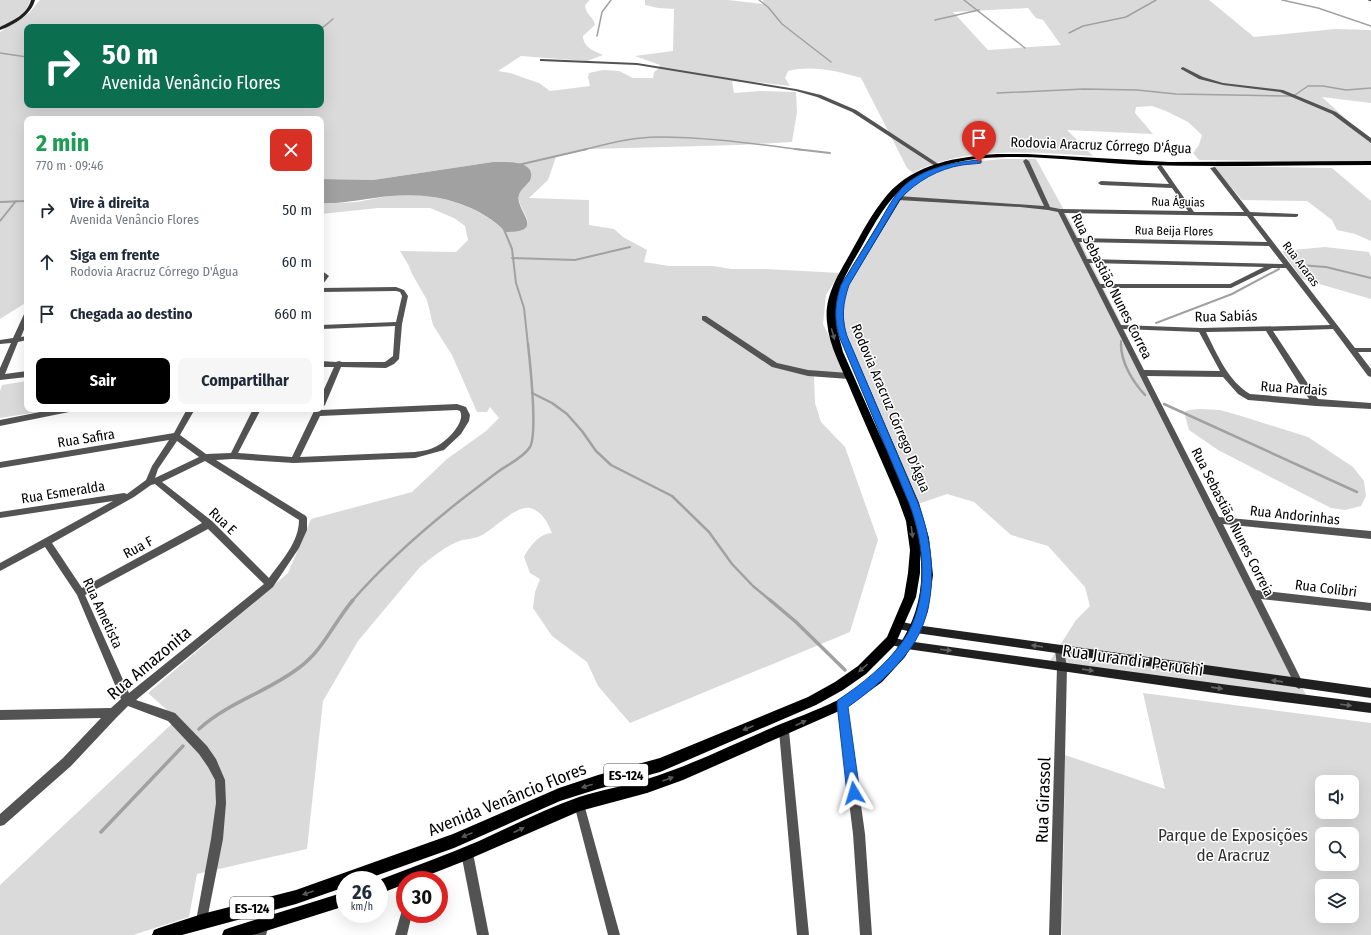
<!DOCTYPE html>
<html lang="pt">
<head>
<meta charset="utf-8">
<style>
	:root { --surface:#fff; --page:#f6f6f7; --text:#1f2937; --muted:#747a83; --accent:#000 }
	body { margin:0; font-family:"Fira Sans Condensed",sans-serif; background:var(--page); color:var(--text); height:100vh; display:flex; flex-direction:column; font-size:15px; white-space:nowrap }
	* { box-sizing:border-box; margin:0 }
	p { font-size:13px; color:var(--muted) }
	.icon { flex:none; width:22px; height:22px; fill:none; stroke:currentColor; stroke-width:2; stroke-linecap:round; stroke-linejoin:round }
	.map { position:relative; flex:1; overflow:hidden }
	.details { position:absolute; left:24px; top:116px; width:300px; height:296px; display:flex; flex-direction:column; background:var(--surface); border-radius:8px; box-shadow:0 4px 16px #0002 }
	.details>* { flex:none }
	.banner { position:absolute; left:24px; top:24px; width:300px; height:84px; border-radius:8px; box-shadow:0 4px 16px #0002; background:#0b6e4f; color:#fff; overflow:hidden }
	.fabs { position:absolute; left:1315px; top:775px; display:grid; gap:8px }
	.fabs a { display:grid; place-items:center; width:44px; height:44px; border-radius:8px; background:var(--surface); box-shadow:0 4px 16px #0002; font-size:20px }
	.speed { position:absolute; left:336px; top:871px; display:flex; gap:8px; font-size:20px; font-weight:700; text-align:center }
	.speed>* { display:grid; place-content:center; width:52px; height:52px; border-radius:50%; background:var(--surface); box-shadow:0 4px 16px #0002; line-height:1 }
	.speed small { font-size:10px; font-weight:400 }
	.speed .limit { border:6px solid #d22; background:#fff; color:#111 }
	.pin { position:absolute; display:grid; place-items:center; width:34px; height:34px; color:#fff; margin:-41px -17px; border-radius:50% 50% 50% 0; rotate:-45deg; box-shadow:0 0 4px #0007 }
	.pin .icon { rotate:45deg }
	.me { position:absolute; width:44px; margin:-22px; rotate:353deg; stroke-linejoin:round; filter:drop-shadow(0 0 3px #0008) }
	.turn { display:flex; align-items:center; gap:14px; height:84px; padding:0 12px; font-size:18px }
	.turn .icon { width:52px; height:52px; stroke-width:2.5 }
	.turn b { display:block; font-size:28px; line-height:34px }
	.round { display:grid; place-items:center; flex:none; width:42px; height:42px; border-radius:8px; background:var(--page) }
	.head { display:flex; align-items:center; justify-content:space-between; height:68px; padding:0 12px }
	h1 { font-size:24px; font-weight:700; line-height:30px; color:#1e9e55 }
	.cta { display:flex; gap:8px; margin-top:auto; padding:8px 12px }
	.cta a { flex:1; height:46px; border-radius:8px; background:var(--accent); color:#fff; font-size:16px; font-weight:700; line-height:46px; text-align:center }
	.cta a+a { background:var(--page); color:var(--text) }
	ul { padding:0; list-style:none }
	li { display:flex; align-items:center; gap:12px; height:52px; padding:0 12px }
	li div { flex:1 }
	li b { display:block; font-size:15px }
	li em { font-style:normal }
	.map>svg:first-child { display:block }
	.green { fill:#dadada; fill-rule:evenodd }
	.water { fill:#a1a1a1 }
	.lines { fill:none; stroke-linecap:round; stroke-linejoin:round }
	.stream-far3 { stroke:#a1a1a1; stroke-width:1.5 }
	.stream-far2 { stroke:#a1a1a1; stroke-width:2 }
	.stream-far1 { stroke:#a1a1a1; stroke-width:2.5 }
	.stream { stroke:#a1a1a1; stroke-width:3.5 }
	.street { fill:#535353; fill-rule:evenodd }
	.secondary { fill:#202020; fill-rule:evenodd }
	.primary { fill:#000; fill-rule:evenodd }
	.oneway { fill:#595959 }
	.oneway2 { fill:#636363 }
	.route { fill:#1a73e8; stroke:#114b97 }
	.labels { text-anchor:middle; stroke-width:3; stroke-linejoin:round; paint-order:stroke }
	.far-street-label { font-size:12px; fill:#000; stroke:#fff }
	.shield { fill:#fff; stroke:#4c4c4c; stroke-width:1 }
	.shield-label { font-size:13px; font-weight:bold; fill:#000 }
	.street-label { font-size:14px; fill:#000; stroke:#fff }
	.near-street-label { font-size:17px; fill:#000; stroke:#fff }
	.near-park-label { font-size:17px; fill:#313131; stroke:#fff }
</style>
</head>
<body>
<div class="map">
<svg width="1371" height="935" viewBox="0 0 1371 935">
	<rect width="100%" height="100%" fill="#fff"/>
	<g class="green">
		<path d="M 0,0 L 30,0 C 27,15 12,21 0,27 Z"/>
		<path d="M 40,0 L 590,0 L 585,5 C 585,14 594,17 595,25 L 583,36 C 583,47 594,51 603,55 L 587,61 L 521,56 L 498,71 L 510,73 L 539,83 L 550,91 L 590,86 L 588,77 L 589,73 L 603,70 L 619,71 L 633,78 L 653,78 L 654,72 L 659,68 L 660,65 L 635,56 L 673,51 L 674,9 L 658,8 L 645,5 L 645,0 L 728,0 L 763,4 L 763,0 L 1209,0 L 1254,37 L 1335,29 L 1371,30 L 1371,103 L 1322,97 L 1371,142 L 1371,162 L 1199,160 L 1193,153 L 1199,145 L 1202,135 L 1188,122 L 1166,111 L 1152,106 L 1136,107 L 1135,113 L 1153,134 L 1067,130 L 1093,156 C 1035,153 967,145 913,173 L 907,168 L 861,78 C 837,71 812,65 788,71 L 785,78 L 790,86 L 756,82 L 732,81 L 734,93 L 760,91 L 796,92 L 797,112 L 792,142 L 739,145 L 589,149 L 556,157 L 548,180 L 529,198 L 589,200 L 589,225 L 614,229 L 623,237 L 647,250 L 644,262 L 669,266 L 713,266 L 731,269 L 765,269 L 840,273 L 826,295 L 823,324 L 839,356 L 847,377 L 814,375 L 815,403 L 821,422 L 845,447 L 878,540 L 850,632 L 630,723 L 598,686 L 587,662 L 552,636 L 533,608 L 535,592 L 540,579 L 530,573 L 524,557 C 529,547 540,533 552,533 C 548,523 542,511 530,508 C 516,505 493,530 480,536 C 474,539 467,539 462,540 C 447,545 432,557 420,567 L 358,641 L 323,701 L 307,849 L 197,874 L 189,917 L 133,935 L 0,935 L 0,885 L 177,719 L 148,693 L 288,573 L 311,519 L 412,492 L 447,459 L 486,431 L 499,418 L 490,407 L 487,412 L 477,412 L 452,355 L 433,325 L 427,300 L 412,274 L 409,266 L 400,251 L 456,252 L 468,240 L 465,226 L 454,218 L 430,208 L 378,208 L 321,214 L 321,203 C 333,203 345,203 357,202 C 369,200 379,197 391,196 C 432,192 475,202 506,232 C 511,231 518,231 522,229 C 537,223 516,207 519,195 C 520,190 525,186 529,183 L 493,162 L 373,180 L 321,179 L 321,119 L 27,119 L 27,302 L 0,319 L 0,32 L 29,13 ZM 1028,8 L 1036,18 L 1043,20 L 1061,45 L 988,50 L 953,12 ZM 27,27 L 321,27 L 321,105 L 27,105 Z"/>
		<path d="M 1003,159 L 1036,159 L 1071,223 L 1123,327 L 1171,432 L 1307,697 L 1050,661 L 1076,620 L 1090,606 L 1085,587 L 1048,546 L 1011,535 L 974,502 L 947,494 L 915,505 L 841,325 L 842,296 L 904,192 C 931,167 966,162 1003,159 Z"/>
		<path d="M 1213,166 L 1332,168 L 1371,201 L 1371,241 L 1355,234 L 1337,230 L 1332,220 L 1307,201 L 1242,200 Z"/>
		<path d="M 1325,247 L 1369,252 L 1371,257 L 1371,299 L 1302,279 L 1282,251 Z"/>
		<path d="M 27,381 L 27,409 L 51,410 L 0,418 L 0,391 L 2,385 Z"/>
		<path d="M 1200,409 L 1220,410 L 1238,415 L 1308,437 L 1353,467 L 1364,481 L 1366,496 L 1361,506 L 1345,510 L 1331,508 L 1218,450 L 1189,430 L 1184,412 L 1189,410 Z"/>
		<path d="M 1143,693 L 1371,723 L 1371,935 L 1062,935 L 1065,755 L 1165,789 ZM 1322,782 L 1352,782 L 1352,812 L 1322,812 ZM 1322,834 L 1352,834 L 1352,864 L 1322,864 ZM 1322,886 L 1352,886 L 1352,916 L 1322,916 Z"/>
	</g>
	<path class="water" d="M 493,162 C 503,162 534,160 531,177 C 530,185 521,187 519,195 C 514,210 548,232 506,232 C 476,202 432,192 391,196 C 366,198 347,204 321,203 L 321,179 L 373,180 Z"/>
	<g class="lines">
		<g class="stream-far3">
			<path d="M 759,0 L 768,7 L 782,24 L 831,62"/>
			<path d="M 964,0 L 1025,48"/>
			<path d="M 1282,0 L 1318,8 L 1371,26"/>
			<path d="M 935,20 L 979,10"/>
			<path d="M 321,29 L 333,19"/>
			<path d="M 1069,33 L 1083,26 L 1126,17 L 1156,0"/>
			<path d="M 597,36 L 602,12 L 611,0"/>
			<path d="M 0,53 L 27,57"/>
			<path d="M 997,93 L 1084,89 L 1137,90 L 1176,94 L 1289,96 L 1295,95 L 1308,86 L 1323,86 L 1346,90 L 1371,88"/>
			<path d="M 583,150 C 607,144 632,137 658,137 C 706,137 755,144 804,150"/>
		</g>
		<g class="stream-far2">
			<path d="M 795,149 L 830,153"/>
			<path d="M 518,165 L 587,149"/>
			<path d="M 0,202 L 27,201"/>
			<path d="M 0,221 L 16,201"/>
			<path d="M 503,227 L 512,249 L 516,283 L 524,308 L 528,345"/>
			<path d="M 512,258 L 575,260 L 630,247"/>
			<path d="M 1299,265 L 1326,267 L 1371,278"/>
			<path d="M 1156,323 L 1232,294 L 1279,269"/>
			<path d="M 1121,341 L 1121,345"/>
		</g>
		<g class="stream-far1">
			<path d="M 1121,344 C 1121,363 1133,382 1145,395"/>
			<path d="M 532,393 L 552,403 L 567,414 L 582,431 L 596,451 L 611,465 L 672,496 L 709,532 L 732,564 L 753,586 L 771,601"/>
			<path d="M 1164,404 L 1357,492"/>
			<path d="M 352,601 C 386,562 425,528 466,496 C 477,488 488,479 499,471 C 509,464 524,457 530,447 C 538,432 530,363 528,344"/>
		</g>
		<g class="stream">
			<path d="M 770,600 L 796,622 L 845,670"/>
			<path d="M 199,729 C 230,701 268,692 300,667 C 323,650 335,621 353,600"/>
			<path d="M 101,832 L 183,746"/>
		</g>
		<g class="street">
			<path d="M 1368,0 L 1371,0 L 1371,1 L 1369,1 Z"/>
			<path d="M 542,59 L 637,63 L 796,89 L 821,95 L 856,110 L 940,165 L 935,166 L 852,112 L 817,97 L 796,91 L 637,65 L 540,61 L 540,59 Z"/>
			<path d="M 1183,67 L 1203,77 L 1223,83 L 1283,90 L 1336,112 L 1371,138 L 1371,143 L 1332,114 L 1280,92 L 1223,85 L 1199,79 L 1181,69 L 1181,68 Z"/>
			<path d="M 1026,159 L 1029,161 L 1050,207 L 1060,209 L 1188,211 L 1172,188 L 1101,185 L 1098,183 L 1101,181 L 1169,184 L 1157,167 L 1160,165 L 1162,166 L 1194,212 L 1244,212 L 1210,168 L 1215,167 L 1250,212 L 1298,214 L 1298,216 L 1296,217 L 1253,216 L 1355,348 L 1371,348 L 1371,352 L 1358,352 L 1371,369 L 1371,377 L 1368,376 L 1333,329 L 1273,331 L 1318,399 L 1371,403 L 1371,409 L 1316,406 L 1248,400 L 1238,394 L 1223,377 L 1147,376 L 1219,517 L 1371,531 L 1371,539 L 1223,524 L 1256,590 L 1371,603 L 1371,611 L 1261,599 L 1302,681 L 1304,684 L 1302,687 L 1299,689 L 1296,687 L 1058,212 L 1048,210 L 1020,207 L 898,200 L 895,198 L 898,196 L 1044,206 L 1023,161 ZM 1064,213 L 1247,216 L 1267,242 L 1077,238 ZM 1079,242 L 1269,246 L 1283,264 L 1087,259 ZM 1089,263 L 1264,267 L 1230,284 L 1100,284 ZM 1272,268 L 1286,268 L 1330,325 L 1201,328 L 1121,325 L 1102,288 L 1231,288 ZM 1123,329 L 1199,332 L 1220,371 L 1144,370 ZM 1266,331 L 1309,399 L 1250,394 C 1228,381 1217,354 1206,332 Z"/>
			<path d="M 321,270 L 329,276 L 323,284 L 321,285 L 321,278 L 322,276 L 321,275 Z"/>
			<path d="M 396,287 L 404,290 L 408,296 L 402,324 L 399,359 L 394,364 L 386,368 L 341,367 L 325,405 L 322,407 L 322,410 L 457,404 L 466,407 L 470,415 L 469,421 L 461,434 L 444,450 L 415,458 L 294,463 L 233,459 L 216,460 L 306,516 L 307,518 L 307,530 L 299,548 L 273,587 L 136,700 L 175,713 L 207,746 L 216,759 L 225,780 L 226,803 L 223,839 L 206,925 L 202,927 L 198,925 L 196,921 L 211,839 L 216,803 L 215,780 L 208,767 L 199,754 L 168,721 L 128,706 L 117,717 L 71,766 L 4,825 L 0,826 L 0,814 L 63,758 L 101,718 L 0,720 L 0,710 L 111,708 L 121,699 L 77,595 L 45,547 L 0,571 L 0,563 L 113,501 L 0,518 L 0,512 L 124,493 L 127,494 L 146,480 L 152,466 L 169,440 L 0,468 L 0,462 L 174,433 L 187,409 L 195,409 L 180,435 L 206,454 L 231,453 L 253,409 L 261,409 L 238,453 L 292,457 L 315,409 L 321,409 L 321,396 L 334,367 L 321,367 L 321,361 L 336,362 L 339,361 L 342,362 L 385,362 L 393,356 L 395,326 L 321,329 L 321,325 L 396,322 L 402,296 L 400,292 L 396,291 L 321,292 L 321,288 ZM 457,410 L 460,411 C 466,422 447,441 437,446 C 430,450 422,451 415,452 L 300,457 L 320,416 ZM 177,441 L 199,457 L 155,478 L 158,469 ZM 205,461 L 299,520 C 299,542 282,560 269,578 L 212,521 L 162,482 ZM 155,484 L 202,523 L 82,588 L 52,543 L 134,497 L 151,485 ZM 208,529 L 264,584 L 129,693 L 85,595 Z"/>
			<path d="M 25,312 L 27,312 L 27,322 L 21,337 L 27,336 L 27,340 L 18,342 L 5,374 L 27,371 L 27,377 L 0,380 L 0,368 L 11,343 L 0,344 L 0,340 L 13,338 Z"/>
			<path d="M 702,316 L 706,316 L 777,363 L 808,370 L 849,373 L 853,376 L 849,379 L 808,376 L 772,367 L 702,320 Z"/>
			<path d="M 55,409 L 73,409 L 69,412 L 0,426 L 0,420 Z"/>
			<path d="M 1060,645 L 1063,646 L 1067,667 L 1061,935 L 1049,935 L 1057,667 L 1055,649 L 1057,646 Z"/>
			<path d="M 842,699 L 846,701 L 847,704 L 865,834 L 872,935 L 860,935 L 853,834 L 837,704 L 838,701 Z"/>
			<path d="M 784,726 L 788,727 L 789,731 L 809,935 L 797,935 L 779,731 L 780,727 Z"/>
			<path d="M 579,799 L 583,800 L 584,804 L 620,935 L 608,935 L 574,804 L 575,800 Z"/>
			<path d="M 467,847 L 471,849 L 473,853 L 489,935 L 477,935 L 461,853 L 463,849 Z"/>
			<path d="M 405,909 L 405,914 L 412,914 L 407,935 L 395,935 L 402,910 Z"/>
			<path d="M 263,919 L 267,921 L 269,925 L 266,935 L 254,935 L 259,921 Z"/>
		</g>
		<g class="secondary">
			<path d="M 31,0 L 35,0 C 31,15 14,25 0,30 L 0,27 C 12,21 27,15 31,0 Z"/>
			<path d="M 898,621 L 916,625 L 1371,688 L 1371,698 L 916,633 L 895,628 L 893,625 L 895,622 Z"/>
			<path d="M 891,637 L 907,641 L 1229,685 L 1371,703 L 1371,713 L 1229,695 L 907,649 L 888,644 L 886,641 L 888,638 Z"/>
		</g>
		<g class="primary">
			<path d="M 997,154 L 1027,154 L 1169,162 L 1371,161 L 1371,165 C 1295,165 1218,167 1142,165 C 1075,163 981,143 921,175 C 892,190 877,219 862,246 C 855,258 848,270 842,283 L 895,196 L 903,187 L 909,187 L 910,189 L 901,199 L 849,285 C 842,302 842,318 847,336 L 919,503 L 929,538 L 933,575 L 928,611 L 920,632 L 905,657 L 882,682 L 846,708 L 683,780 L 647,793 L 580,811 L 467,860 L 416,880 L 405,880 L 405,884 L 379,894 L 379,880 C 412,867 446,855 479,841 C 512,826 545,809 579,797 C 601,790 625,786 647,779 C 689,766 729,746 769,729 C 792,719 816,711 838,700 C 893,669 929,617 920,553 L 920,573 L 916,597 L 895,645 L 866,674 L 843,690 L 816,705 L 660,772 L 598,789 L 560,801 L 454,848 L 364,880 L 345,880 L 345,887 L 296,904 L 182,935 L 152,935 L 154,930 L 159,928 L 202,914 L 296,890 L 453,834 L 559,788 L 598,775 L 660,758 L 808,697 L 835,682 L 858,666 L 887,637 L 904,597 L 908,573 L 910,550 L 906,521 L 898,499 C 883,464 867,428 852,393 C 843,370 829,347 827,322 C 824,297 838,275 850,254 C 861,234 872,213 887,195 C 915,163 957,157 997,154 ZM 835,322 L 839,336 L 886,449 L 843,352 Z"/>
			<path d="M 345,892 L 345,906 L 253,935 L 222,935 L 224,930 L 229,928 Z"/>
		</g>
	</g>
	<defs><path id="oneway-solid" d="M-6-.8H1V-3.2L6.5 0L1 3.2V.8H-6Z"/></defs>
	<g class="oneway">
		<use href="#oneway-solid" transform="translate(833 334) rotate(74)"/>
		<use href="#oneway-solid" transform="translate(912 532) rotate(82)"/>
		<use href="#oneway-solid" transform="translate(863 668) rotate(140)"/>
		<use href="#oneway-solid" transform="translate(801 723) rotate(-25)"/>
		<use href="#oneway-solid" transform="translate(748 728) rotate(157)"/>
		<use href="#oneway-solid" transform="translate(668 779) rotate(-20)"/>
		<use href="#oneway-solid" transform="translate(587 786) rotate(162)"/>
		<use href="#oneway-solid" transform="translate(519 830) rotate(-24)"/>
		<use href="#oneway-solid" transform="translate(467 835) rotate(158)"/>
		<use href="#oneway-solid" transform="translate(308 893) rotate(161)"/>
	</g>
	<g class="oneway2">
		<use href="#oneway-solid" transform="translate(1037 646) rotate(-172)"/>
		<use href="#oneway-solid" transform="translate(946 650) rotate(7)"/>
		<use href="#oneway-solid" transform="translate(1088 670) rotate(8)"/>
		<use href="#oneway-solid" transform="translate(1277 681) rotate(-172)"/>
		<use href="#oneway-solid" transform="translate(1217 688) rotate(8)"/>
		<use href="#oneway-solid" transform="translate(1346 705) rotate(7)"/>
	</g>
	<path class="route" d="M 979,160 L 981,160 L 981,163 C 975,164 969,164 962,165 C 938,169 917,181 900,199 L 849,285 C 843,303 841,318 847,336 L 918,503 C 935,547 940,608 910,649 C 893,672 872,690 848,707 L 860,793 L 858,797 L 854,799 L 849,797 L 847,793 L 837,704 L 838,700 C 862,684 886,665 903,641 C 930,602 925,544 909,503 L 839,336 C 834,318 835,303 841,285 C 853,265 866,245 878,225 C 886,211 893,196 905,185 C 924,168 954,162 979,160 Z"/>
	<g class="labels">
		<g class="far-street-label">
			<text transform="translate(1178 202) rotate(1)" y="4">Rua Águias</text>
			<text transform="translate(1174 231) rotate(1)" y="4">Rua Beija Flores</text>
			<text transform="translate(1301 264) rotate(53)" y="4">Rua Araras</text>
		</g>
		<g class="shield">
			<rect x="604" y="764" width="44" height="22" rx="3"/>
			<rect x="230" y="897" width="44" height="22" rx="3"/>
		</g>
		<g class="shield-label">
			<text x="626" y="780">ES-124</text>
			<text x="252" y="913">ES-124</text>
		</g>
		<g class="street-label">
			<text transform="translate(1101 145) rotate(2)" y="5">Rodovia Aracruz Córrego D'Água</text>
			<text transform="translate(1112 286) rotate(63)" y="5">Rua Sebastião Nunes Correa</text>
			<text transform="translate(1226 316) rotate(-1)" y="5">Rua Sabiás</text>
			<text transform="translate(1294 388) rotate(4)" y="5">Rua Pardais</text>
			<text transform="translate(891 408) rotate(67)" y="5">Rodovia Aracruz Córrego D'Água</text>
			<text transform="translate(86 438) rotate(-9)" y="5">Rua Safira</text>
			<text transform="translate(63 492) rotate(-9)" y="5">Rua Esmeralda</text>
			<text transform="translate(1295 515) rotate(6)" y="5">Rua Andorinhas</text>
			<text transform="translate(223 521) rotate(43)" y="5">Rua E</text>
			<text transform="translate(1233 522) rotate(63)" y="5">Rua Sebastião Nunes Correia</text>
			<text transform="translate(138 547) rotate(-28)" y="5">Rua F</text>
			<text transform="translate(1326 588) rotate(7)" y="5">Rua Colibri</text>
			<text transform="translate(103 613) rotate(65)" y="5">Rua Ametista</text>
		</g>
		<g class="near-street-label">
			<text transform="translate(1133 660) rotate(8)" y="6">Rua Jurandir Peruchi</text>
			<text transform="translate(149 663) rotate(-40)" y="6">Rua Amazonita</text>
			<text transform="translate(507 799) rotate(-22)" y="6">Avenida Venâncio Flores</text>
			<text transform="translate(1043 800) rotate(-88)" y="6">Rua Girassol</text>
		</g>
		<g class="near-park-label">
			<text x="1233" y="841">Parque de Exposições<tspan x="1233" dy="20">de Aracruz</tspan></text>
		</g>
	</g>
</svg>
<div class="fabs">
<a><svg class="icon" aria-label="sound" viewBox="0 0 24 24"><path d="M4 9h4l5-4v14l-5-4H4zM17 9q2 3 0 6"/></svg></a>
<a><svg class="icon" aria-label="search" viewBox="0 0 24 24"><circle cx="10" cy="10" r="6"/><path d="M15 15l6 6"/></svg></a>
<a><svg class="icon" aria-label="layers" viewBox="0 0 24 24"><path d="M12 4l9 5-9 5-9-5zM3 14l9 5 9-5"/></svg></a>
</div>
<div class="speed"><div>26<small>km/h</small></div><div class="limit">30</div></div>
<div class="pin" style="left:979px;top:162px;background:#d93025"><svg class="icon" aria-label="arrive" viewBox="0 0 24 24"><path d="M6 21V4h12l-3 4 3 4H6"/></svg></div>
<svg class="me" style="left:854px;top:793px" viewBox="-20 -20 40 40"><path d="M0-17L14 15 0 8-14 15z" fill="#1a73e8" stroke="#fff" stroke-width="4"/></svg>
<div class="banner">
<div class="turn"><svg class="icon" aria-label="right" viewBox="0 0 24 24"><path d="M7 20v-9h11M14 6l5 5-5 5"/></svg><div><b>50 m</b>Avenida Venâncio Flores</div></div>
</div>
<section class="details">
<div class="head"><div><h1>2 min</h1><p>770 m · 09:46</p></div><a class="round" style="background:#d93025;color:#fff"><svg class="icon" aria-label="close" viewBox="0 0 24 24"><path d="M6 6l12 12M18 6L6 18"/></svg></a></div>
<ul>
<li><svg class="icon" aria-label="right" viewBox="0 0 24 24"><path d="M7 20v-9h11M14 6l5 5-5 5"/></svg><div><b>Vire à direita</b><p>Avenida Venâncio Flores</p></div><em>50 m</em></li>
<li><svg class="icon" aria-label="ahead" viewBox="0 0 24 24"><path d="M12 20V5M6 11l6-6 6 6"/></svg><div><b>Siga em frente</b><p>Rodovia Aracruz Córrego D'Água</p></div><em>60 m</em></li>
<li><svg class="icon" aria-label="arrive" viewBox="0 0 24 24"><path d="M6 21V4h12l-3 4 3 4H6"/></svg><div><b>Chegada ao destino</b></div><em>660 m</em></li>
</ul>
<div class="cta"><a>Sair</a><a>Compartilhar</a></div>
</section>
</div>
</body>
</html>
